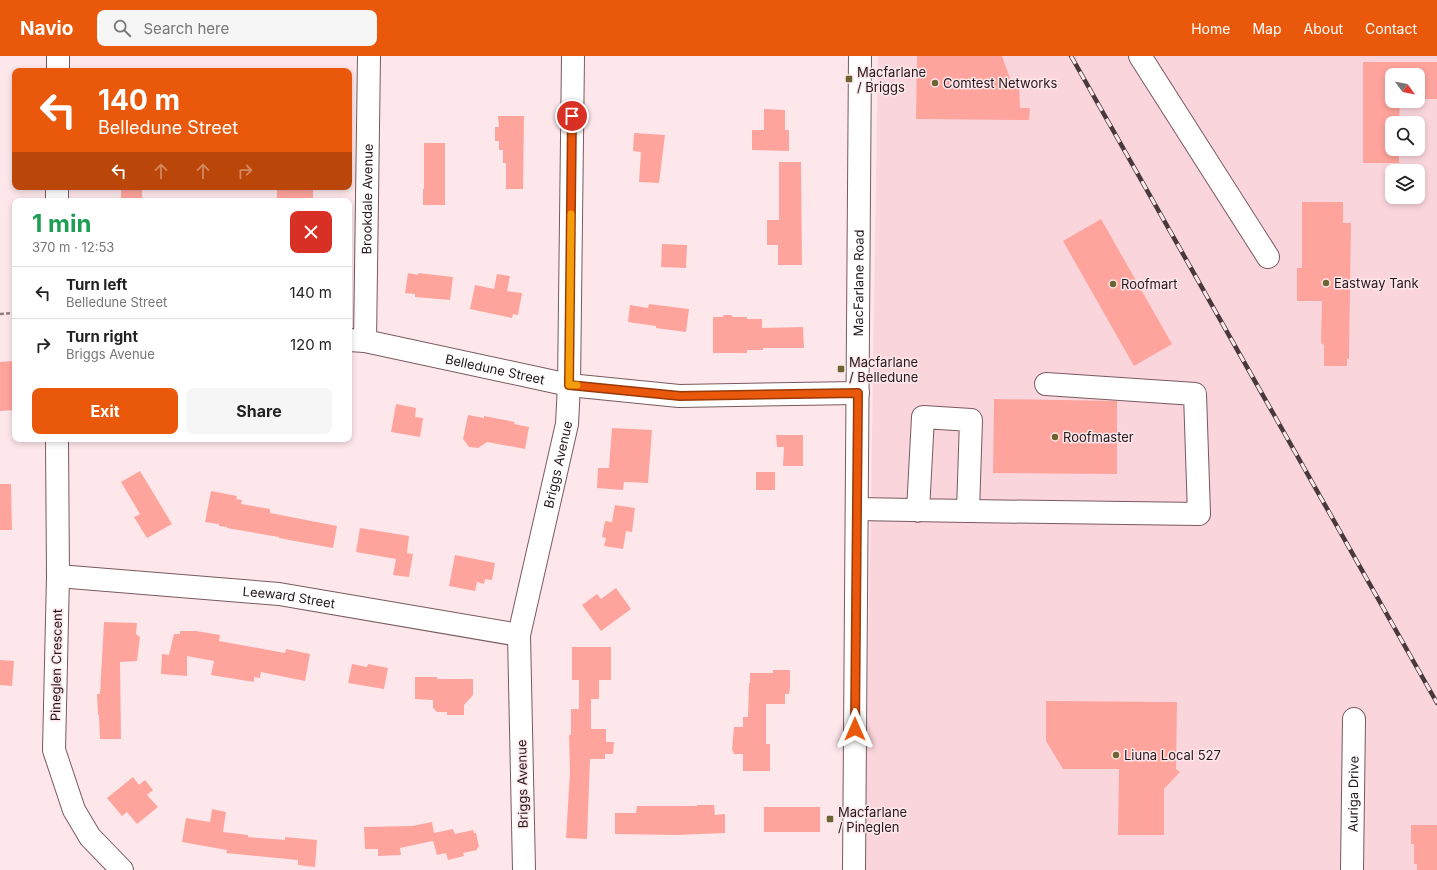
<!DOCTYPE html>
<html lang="en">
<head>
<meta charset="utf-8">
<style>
	:root { --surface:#fff; --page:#f6f6f6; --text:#222; --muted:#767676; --line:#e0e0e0; --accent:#ea580c }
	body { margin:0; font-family:Inter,sans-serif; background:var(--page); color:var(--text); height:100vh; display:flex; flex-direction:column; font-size:15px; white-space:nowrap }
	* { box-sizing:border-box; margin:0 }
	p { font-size:13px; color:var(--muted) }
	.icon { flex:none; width:22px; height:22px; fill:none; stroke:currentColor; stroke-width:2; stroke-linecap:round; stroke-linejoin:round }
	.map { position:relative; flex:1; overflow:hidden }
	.details { position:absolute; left:12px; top:142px; width:340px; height:244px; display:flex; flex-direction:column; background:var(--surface); border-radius:8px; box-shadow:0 2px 6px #0003 }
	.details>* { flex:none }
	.guide { position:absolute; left:12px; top:12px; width:340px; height:122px; border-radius:8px; box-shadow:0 2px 6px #0003; background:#ea580c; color:#fff; overflow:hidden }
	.needle { width:26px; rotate:122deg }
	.tools { position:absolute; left:1385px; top:12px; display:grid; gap:8px }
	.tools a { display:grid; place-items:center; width:40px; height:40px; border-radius:8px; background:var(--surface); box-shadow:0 2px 6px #0003; font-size:20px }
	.pin { position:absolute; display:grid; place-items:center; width:34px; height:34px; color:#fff; margin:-17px; border:2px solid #fff; border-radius:50%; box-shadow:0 1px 4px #0007 }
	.me { position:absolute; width:44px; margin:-22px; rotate:0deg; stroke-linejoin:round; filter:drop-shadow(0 0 3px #0008) }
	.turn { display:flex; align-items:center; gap:14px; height:84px; padding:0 20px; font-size:18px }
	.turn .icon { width:52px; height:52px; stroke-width:2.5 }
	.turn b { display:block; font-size:28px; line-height:34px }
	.lanes { display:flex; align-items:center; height:38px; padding:0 20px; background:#0003; justify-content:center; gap:20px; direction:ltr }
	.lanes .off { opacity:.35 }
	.round { display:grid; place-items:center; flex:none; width:42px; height:42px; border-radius:8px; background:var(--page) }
	.overview { display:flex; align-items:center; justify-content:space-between; height:68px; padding:0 20px }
	h1 { font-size:24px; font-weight:700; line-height:30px; color:#1e9e55 }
	.cta { display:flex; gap:8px; margin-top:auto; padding:8px 20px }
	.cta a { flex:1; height:46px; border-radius:8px; background:var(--accent); color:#fff; font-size:16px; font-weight:700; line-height:46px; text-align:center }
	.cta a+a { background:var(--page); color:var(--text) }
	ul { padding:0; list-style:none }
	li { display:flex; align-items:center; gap:12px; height:52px; padding:0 20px; border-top:1px solid var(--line) }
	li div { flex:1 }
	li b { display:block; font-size:15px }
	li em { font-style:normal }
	header { display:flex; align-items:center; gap:24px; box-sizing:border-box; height:56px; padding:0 20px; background:var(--accent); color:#fff }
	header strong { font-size:19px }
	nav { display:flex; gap:22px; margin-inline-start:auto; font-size:14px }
	.search { width:280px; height:36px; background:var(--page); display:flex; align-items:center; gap:10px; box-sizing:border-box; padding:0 14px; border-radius:8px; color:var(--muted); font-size:15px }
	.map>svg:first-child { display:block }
	.built { fill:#fad6dc; fill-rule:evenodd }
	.building { fill:#ffa49d }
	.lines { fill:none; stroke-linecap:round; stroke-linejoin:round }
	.minor-casing { stroke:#795960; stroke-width:24 }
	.path { stroke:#907f82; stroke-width:2.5; stroke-dasharray:4 2; stroke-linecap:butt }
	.minor { stroke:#fff; stroke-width:22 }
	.rail-casing { stroke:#48393c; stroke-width:4.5 }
	.rail { stroke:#fde7eb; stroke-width:3; stroke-dasharray:9; stroke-linecap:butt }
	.route-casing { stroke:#983908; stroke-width:10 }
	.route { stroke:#ea580c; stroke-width:7 }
	.slow { stroke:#f59e0b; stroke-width:7 }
	.poi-dot { fill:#6d6531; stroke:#fde7eb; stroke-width:1.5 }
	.labels { text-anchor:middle; stroke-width:3; stroke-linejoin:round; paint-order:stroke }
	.poi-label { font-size:13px; fill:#24171a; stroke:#fde7eb; text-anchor:start }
	.street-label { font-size:13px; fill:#24171a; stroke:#fde7eb }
</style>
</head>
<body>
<header>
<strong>Navio</strong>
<div class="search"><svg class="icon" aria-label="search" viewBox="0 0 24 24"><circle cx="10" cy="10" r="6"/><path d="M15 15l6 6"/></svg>Search here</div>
<nav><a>Home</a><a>Map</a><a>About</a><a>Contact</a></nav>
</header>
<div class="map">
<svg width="1437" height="814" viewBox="0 0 1437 814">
	<rect width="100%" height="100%" fill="#fde7eb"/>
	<path class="built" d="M 878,0 L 1437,0 L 1437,814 L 865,814 ZM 1392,19 L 1418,19 L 1418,45 L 1392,45 ZM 1392,67 L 1418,67 L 1418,93 L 1392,93 ZM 1392,115 L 1418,115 L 1418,141 L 1392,141 Z"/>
	<g class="building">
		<path d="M 917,0 L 1002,0 L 1011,25 L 1019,26 L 1020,52 L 1030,52 L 1029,64 L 916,63 Z"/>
		<path d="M 1363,6 L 1437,6 L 1437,43 L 1418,43 L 1418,19 L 1392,19 L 1392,45 L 1400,45 L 1399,67 L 1392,67 L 1392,93 L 1399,93 L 1399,107 L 1363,107 Z"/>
		<path d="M 764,53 L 785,54 L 785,74 L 789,74 L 789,95 L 752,94 L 752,74 L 764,74 Z"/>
		<path d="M 498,60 L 524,60 L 523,133 L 506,133 L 506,107 L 503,107 L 503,94 L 499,94 L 499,85 L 495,85 L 495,71 L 499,71 Z"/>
		<path d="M 634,77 L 665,79 L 659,127 L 639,126 L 641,96 L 633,95 Z"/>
		<path d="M 424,87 L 445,87 L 445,149 L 423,149 L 423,133 L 424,133 Z"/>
		<path d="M 779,106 L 801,106 L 802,209 L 778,209 L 778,189 L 767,189 L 767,164 L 779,164 Z"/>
		<rect x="121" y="131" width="21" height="14"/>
		<path d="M 277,131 L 313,131 L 313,145 L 277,144 Z"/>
		<path d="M 1302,146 L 1343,146 L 1343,167 L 1351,167 L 1349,303 L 1347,303 L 1347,310 L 1324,310 L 1324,289 L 1321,287 L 1322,245 L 1297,245 L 1297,212 L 1302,212 Z"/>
		<path d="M 1101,163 L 1172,288 L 1134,310 L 1063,185 Z"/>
		<path d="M 662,188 L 687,189 L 686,212 L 661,211 Z"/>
		<path d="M 408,217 L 418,219 L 418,217 L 453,221 L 450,244 L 415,241 L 415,238 L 405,237 Z"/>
		<path d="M 497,218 L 510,220 L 507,235 L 522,237 L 518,259 L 513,258 L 512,262 L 470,253 L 475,229 L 494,233 Z"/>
		<path d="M 649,248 L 689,253 L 686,276 L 656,272 L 656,270 L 628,266 L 630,249 L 648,252 Z"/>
		<path d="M 724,259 L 731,259 L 733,261 L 747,261 L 747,263 L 762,263 L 762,272 L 803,271 L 804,292 L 763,292 L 763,294 L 747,294 L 747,297 L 713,297 L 713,261 L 722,261 Z"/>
		<path d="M 13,305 L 13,337 L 15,337 L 15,354 L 0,355 L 0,306 Z"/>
		<path d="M 994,343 L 1117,345 L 1117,418 L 993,417 Z"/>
		<path d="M 396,348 L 416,352 L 415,361 L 423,362 L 420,381 L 391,376 Z"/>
		<path d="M 468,359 L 484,362 L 484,360 L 515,366 L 514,368 L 529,371 L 525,393 L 487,386 L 478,392 L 469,391 L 463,383 Z"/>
		<path d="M 612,372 L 652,374 L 648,427 L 624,426 L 623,434 L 597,432 L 598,412 L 609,412 Z"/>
		<path d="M 776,379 L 803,379 L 803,410 L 783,410 L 784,391 L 777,391 Z"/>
		<path d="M 140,415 L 172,468 L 147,482 L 134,461 L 140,458 L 121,426 Z"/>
		<rect x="756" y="416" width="19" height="18"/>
		<path d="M 0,428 L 11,428 L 12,474 L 0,474 Z"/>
		<path d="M 211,435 L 237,440 L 236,443 L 242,444 L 241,448 L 270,453 L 270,457 L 337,470 L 333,492 L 279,482 L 279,481 L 227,472 L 227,471 L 219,470 L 219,468 L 205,466 Z"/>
		<path d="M 615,449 L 635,452 L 632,476 L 626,475 L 623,493 L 604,490 L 606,482 L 602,481 L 605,465 L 612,466 Z"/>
		<path d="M 360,472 L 409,480 L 407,497 L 413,498 L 409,521 L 393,519 L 396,503 L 356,496 Z"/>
		<path d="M 455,499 L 495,507 L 492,524 L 485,523 L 484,528 L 477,526 L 475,535 L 449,530 Z"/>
		<path d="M 616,532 L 631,553 L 601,575 L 582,549 L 597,538 L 601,543 Z"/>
		<path d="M 104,566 L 137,567 L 136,578 L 140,581 L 137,605 L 120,606 L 121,683 L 100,683 L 99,659 L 98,659 L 97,638 L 100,638 Z"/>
		<path d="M 180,575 L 196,575 L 220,579 L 219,585 L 285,597 L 286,593 L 310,598 L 305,625 L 261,616 L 260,622 L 254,621 L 254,626 L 211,619 L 214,605 L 187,600 L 187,620 L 161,618 L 162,598 L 169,599 L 174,578 L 180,578 Z"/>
		<path d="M 572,591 L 611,591 L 611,624 L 599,624 L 599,643 L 591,643 L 591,673 L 606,673 L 606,686 L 614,686 L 613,698 L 605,698 L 605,703 L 590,703 L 587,783 L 566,782 L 570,716 L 569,679 L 571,679 L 571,653 L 579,653 L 579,624 L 572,624 Z"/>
		<path d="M 0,604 L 14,605 L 12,630 L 0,629 Z"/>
		<path d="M 352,608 L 367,611 L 368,608 L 388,612 L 384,633 L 348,627 Z"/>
		<path d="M 773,614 L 790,614 L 790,632 L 789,638 L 785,638 L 785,648 L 766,648 L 766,688 L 770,688 L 770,715 L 743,715 L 743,698 L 734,698 L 732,693 L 734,671 L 743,671 L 743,661 L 748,661 L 749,627 L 750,627 L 750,617 L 773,617 Z"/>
		<path d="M 415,621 L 437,621 L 437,623 L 473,623 L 473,639 L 464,649 L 464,659 L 447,659 L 447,656 L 437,656 L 433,652 L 433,644 L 415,643 Z"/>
		<path d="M 1046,645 L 1177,646 L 1176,713 L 1180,716 L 1164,733 L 1164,779 L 1118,779 L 1119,713 L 1063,713 L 1046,685 Z"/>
		<path d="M 133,721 L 139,729 L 145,724 L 153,734 L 147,739 L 158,751 L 137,768 L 127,756 L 122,760 L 107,742 Z"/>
		<path d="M 697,749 L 714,749 L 715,759 L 725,758 L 725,777 L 676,779 L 615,778 L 615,757 L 636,757 L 637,750 L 697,750 Z"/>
		<rect x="764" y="751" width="56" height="25"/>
		<path d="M 212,753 L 226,756 L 223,776 L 248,779 L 248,781 L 285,784 L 285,781 L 317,784 L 315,811 L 298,809 L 298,804 L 226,797 L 227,794 L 182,786 L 186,762 L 210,766 Z"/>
		<path d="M 432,766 L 434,777 L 453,773 L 455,778 L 473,774 L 474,777 L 476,777 L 479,791 L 477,792 L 477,794 L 463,797 L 464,800 L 448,804 L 446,797 L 437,799 L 433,785 L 400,792 L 401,799 L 378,800 L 378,793 L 365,793 L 364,771 L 412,770 Z"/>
		<path d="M 1411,769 L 1437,769 L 1437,814 L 1417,814 L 1417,808 L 1414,808 L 1414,788 L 1411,788 Z"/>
	</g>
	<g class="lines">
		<g class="minor-casing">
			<g id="minor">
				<path d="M 1140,0 L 1268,201"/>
				<path d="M 58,15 L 58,0"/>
				<path d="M 57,145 L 57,131"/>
				<path id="s1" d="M 349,284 L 365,285 L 569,329 L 679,340 L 858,337"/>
				<path id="s2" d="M 365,285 L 369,0"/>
				<path d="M 57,383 L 58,520 L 54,694 L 74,754 L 90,781 L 122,814"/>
				<path d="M 857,453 L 968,455 L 971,364 L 923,361 L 918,455"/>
				<path d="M 968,455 L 1199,458 L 1195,338 L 1046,328"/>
				<path id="s3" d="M 58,520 L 279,538 L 519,579"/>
				<path id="s4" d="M 524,814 L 519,579 L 567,368 L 569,329 L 573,0"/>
				<path id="s5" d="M 854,814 L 860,0"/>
				<path id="s6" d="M 1352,814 L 1354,663"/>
			</g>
		</g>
		<path class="path" d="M 0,258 L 15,257"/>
		<use href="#minor" class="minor"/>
		<g class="rail-casing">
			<path id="rail" d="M 1071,0 L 1437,647"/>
		</g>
		<use href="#rail" class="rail"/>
	</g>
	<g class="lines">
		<g class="route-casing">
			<path id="route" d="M 572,60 L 569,329 L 680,340 L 858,337 L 855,673"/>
		</g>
		<use href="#route" class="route"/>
		<path class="slow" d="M 571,158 L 569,329 L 577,329"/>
	</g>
	<g class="poi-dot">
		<rect x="845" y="19" width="8" height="8" rx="2"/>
		<circle cx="935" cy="27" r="4"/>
		<circle cx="1326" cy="227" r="4"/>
		<circle cx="1113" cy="228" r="4"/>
		<rect x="837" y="309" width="8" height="8" rx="2"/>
		<circle cx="1055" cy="381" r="4"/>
		<circle cx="1116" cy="699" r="4"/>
		<rect x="826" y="759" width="8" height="8" rx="2"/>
	</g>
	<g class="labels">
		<g class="poi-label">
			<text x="857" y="21">Macfarlane<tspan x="857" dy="15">/ Briggs</tspan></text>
			<text x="943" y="32">Comtest Networks</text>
			<text x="1334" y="232">Eastway Tank</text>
			<text x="1121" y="233">Roofmart</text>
			<text x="849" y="311">Macfarlane<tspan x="849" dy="15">/ Belledune</tspan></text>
			<text x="1063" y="386">Roofmaster</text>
			<text x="1124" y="704">Liuna Local 527</text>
			<text x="838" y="761">Macfarlane<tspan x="838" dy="15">/ Pineglen</tspan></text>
		</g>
		<g class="street-label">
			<text dy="5" stroke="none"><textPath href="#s2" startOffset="142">Brookdale Avenue</textPath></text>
			<text dy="5" stroke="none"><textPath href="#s5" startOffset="587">MacFarlane Road</textPath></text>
			<text dy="5" stroke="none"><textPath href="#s1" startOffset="149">Belledune Street</textPath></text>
			<text dy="5" stroke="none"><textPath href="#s4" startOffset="410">Briggs Avenue</textPath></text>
			<text dy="5" stroke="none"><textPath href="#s3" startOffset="232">Leeward Street</textPath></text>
			<text transform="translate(56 609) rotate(-89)" y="5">Pineglen Crescent</text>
			<text transform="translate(522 728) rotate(-91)" y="5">Briggs Avenue</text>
			<text dy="5" stroke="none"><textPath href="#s6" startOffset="76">Auriga Drive</textPath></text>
		</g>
	</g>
</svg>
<div class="tools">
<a><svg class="needle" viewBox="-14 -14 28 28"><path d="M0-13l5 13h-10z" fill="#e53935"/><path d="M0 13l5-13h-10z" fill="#767676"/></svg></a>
<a><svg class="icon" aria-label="search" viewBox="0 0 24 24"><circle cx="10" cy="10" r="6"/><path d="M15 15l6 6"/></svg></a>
<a><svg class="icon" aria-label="layers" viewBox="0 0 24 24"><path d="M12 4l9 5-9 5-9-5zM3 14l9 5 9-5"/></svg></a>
</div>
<div class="pin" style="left:572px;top:60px;background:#d93025"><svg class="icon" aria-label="arrive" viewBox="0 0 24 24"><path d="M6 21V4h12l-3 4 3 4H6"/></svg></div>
<svg class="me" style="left:855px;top:673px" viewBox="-20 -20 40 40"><path d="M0-17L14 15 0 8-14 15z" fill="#ea580c" stroke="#fff" stroke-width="4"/></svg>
<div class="guide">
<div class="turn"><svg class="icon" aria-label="left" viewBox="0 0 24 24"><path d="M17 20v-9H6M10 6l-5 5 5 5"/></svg><div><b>140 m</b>Belledune Street</div></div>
<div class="lanes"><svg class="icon" aria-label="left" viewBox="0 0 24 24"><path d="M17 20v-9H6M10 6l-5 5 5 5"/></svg><svg class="icon off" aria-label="ahead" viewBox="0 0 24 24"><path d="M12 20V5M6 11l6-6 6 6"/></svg><svg class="icon off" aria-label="ahead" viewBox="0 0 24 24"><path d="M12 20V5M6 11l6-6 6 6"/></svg><svg class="icon off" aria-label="right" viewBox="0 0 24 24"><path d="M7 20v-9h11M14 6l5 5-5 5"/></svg></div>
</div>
<section class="details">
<div class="overview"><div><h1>1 min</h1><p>370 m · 12:53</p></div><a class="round" style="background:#d93025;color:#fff"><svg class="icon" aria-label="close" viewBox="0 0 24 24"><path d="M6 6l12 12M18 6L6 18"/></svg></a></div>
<ul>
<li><svg class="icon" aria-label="left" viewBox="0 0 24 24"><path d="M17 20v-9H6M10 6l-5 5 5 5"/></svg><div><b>Turn left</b><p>Belledune Street</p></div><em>140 m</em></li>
<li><svg class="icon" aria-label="right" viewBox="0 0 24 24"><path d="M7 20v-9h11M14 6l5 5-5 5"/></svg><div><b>Turn right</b><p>Briggs Avenue</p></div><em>120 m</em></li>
</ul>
<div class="cta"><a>Exit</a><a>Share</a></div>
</section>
</div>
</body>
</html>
